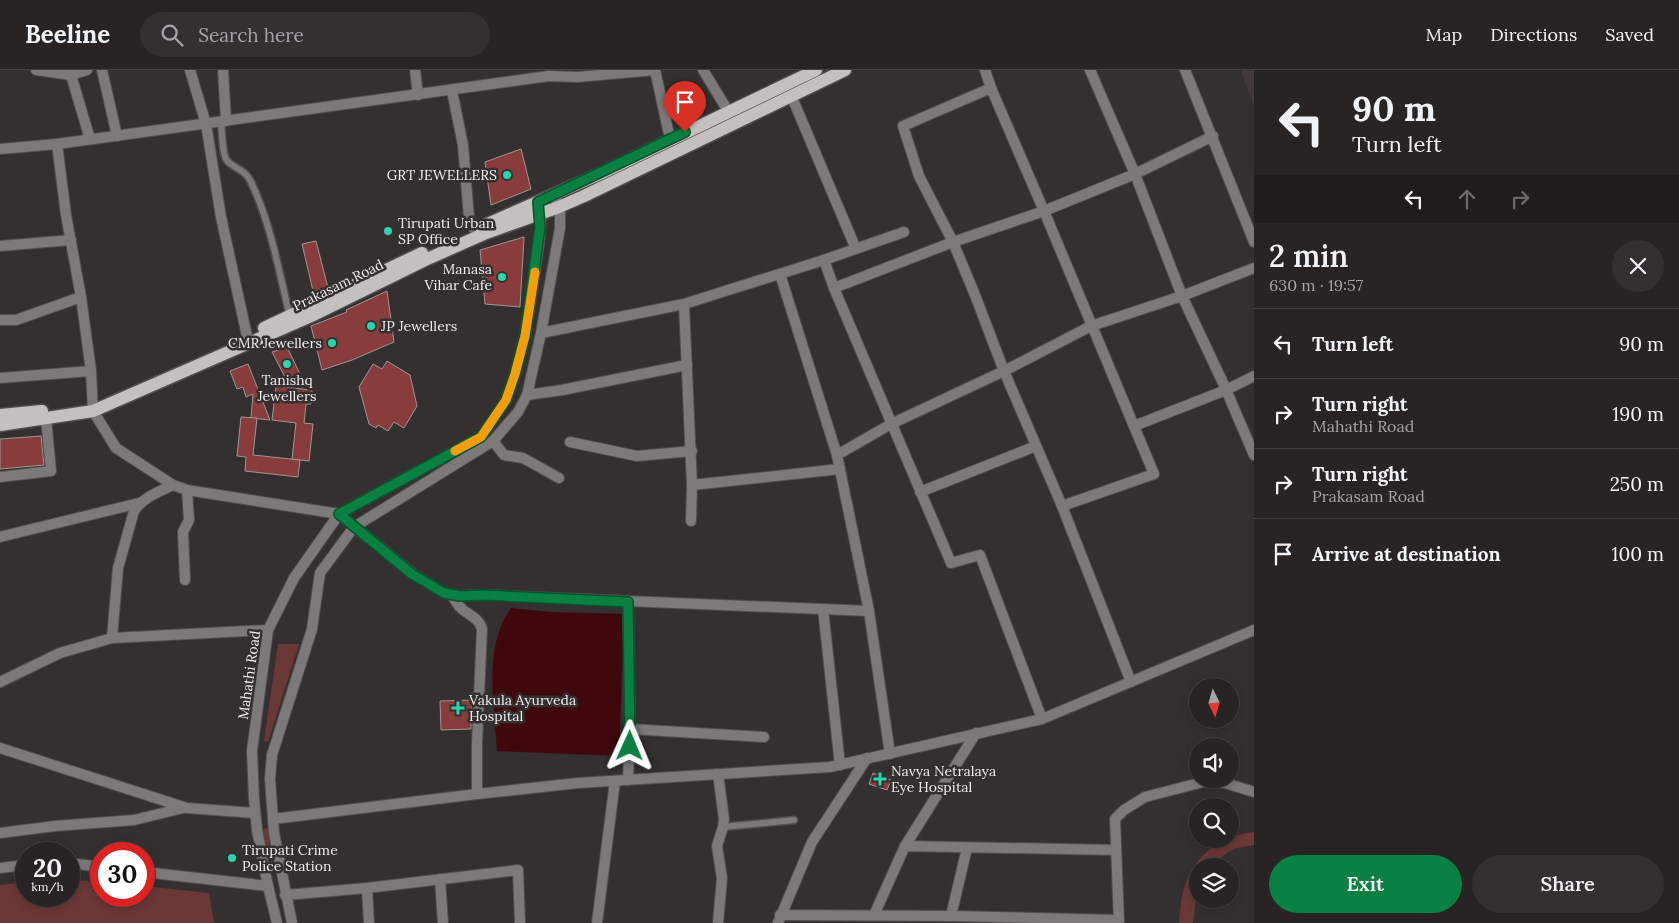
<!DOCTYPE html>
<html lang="en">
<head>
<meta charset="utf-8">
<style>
	:root { --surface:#282424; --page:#343031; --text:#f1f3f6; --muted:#a5a4a6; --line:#444141; --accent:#0b8043 }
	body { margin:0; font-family:Lora,serif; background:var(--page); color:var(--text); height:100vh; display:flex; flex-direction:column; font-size:19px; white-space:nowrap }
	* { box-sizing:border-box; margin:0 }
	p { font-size:16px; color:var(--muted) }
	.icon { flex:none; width:28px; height:28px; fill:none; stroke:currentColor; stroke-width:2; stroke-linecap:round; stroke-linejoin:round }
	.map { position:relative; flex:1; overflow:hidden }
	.sheet { display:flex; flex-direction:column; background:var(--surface); width:425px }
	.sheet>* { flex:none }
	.guide { background:#282424; color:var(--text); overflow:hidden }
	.needle { width:32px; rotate:175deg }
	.tools { position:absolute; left:1189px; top:608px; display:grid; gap:10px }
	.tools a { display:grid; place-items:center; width:50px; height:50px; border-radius:50%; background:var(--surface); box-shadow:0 2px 8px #0003,0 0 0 1px var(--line); font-size:25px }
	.speed { position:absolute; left:15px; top:772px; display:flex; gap:10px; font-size:25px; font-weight:700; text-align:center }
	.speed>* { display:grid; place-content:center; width:65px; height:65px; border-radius:50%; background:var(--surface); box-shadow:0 2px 8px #0003,0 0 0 1px var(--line); line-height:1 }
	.speed small { font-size:12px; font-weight:400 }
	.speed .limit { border:8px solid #d22; background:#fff; color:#111 }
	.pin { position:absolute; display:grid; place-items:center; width:42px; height:42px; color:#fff; margin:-51px -21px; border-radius:50% 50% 50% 0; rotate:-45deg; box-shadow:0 0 5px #0007 }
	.pin .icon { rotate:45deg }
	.me { position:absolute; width:55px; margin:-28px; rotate:1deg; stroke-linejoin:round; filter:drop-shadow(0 0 4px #0008) }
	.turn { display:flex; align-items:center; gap:18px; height:105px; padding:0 15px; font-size:22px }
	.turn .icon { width:65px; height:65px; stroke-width:2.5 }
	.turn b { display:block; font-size:35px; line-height:42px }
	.lanes { display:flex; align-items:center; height:48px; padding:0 15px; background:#0003; justify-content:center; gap:25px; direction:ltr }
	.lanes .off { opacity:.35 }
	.round { display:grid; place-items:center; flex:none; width:52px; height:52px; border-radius:26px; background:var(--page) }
	.overview { display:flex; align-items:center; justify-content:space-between; height:85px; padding:0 15px }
	h1 { font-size:30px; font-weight:600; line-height:38px }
	.primary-button { display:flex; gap:10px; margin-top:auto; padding:10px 15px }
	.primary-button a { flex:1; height:58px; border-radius:30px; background:var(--accent); color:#fff; font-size:20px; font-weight:600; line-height:58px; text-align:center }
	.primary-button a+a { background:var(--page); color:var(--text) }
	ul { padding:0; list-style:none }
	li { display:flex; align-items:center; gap:15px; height:70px; padding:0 15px; border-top:1px solid var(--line) }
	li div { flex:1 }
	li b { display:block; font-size:19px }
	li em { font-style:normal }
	header { display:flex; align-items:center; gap:30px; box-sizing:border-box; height:70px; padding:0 25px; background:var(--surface); border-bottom:1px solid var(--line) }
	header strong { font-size:24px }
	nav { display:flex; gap:28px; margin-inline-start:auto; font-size:18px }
	.search { width:350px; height:45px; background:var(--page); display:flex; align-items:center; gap:12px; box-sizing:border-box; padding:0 18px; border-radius:28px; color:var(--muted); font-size:19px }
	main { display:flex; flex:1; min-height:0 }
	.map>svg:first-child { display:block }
	.built { fill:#443838 }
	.green { fill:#6a3836 }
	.water { fill:#40080c }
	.building { fill:#893c3c; stroke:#9d9797 }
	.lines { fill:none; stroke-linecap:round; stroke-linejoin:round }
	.service-casing { stroke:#534e4e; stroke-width:9 }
	.minor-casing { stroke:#534e4e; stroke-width:12 }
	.tertiary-casing { stroke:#534e4e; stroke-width:12 }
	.primary-casing { stroke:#534e4e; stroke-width:15 }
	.service { stroke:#7b7979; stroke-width:6 }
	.minor { stroke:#7b7979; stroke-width:10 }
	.tertiary { stroke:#7b7979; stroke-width:10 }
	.primary { stroke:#c5c0c0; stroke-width:12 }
	.route-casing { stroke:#07532c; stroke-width:12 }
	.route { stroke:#0b8043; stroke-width:9 }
	.slow { stroke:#f59e0b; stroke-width:9 }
	.poi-dot { fill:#28d5ad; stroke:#353030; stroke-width:2 }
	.labels { text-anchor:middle; stroke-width:5; stroke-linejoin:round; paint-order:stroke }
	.poi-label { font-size:14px; fill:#f1eeee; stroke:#353030; text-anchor:start }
	.street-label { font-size:14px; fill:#f1eeee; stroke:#353030 }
</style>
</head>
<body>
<header>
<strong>Beeline</strong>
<div class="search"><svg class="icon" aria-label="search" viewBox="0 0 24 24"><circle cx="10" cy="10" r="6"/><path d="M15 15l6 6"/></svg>Search here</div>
<nav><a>Map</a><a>Directions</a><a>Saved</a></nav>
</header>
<main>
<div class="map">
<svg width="1254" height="853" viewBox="0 0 1254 853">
	<rect width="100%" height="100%" fill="#353030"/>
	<path class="built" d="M 1241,0 L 1254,0 L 1254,37 Z"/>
	<g class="green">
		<path d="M 278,574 L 299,574 L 268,672 L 264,671 Z"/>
		<path d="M 268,758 L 273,798 L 272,799 L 262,759 Z"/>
		<path d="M 1254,762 L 1254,775 L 1237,778 L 1228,782 L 1210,796 L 1198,796 L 1197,818 L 1193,853 L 1179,853 C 1180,840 1181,827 1185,815 C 1196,783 1223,765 1254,762 Z"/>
		<path d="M 69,810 L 101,812 L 101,826 L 144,826 L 144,816 L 209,823 L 214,853 L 0,853 L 0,815 L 26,812 L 26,826 L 69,826 Z"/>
	</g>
	<path class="water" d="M 511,538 L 551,542 L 624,544 L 619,686 L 497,681 C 494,637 483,576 511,538 Z"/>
	<g class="building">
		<path d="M 521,79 L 531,119 L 491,135 L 485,92 Z"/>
		<path d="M 524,167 L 520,237 L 485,234 L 480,180 Z"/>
		<path d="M 316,171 L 328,218 L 314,225 L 302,174 Z"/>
		<path d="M 387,221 L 394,272 L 352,290 L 322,300 L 311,256 L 347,242 L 346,240 Z"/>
		<path d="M 287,277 L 301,306 L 287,311 L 272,282 Z"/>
		<path d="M 387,291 L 410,305 L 417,336 L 404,358 L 394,352 L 388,361 L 378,355 L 376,358 L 369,354 L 359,317 L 373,294 L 382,299 Z"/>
		<path d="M 248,294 L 270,350 L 251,348 L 253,324 L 246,327 L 243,317 L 237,319 L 230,301 Z"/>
		<path d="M 276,316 L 312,320 L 311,334 L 306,334 L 304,353 L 313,354 L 309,391 L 292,389 L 296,353 L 272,350 Z"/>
		<path d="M 241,347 L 257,348 L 253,385 L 300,390 L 298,407 L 245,401 L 246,387 L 237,386 Z"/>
		<path d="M 41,366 L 44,395 L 0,399 L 0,369 Z"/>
		<path d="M 472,630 L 471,659 L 441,660 L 440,631 Z"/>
		<path d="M 873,703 L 891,710 L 887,720 L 869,714 Z"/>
	</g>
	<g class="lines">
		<g class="service-casing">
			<g id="service">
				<path d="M 221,52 C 222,60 222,82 226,89 C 231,98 245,98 251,112 C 271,154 279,202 290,247"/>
				<path d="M 723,757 L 794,750"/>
			</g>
		</g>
		<g class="minor-casing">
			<g id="minor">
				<path d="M 36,0 L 71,5 L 90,69"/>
				<path d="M 102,0 L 117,66"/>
				<path d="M 190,0 L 206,54 L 221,147 L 247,266"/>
				<path d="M 223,0 L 226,51"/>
				<path d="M 415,0 L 418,25"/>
				<path d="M 655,0 L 670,69"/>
				<path d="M 703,0 L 728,41"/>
				<path d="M 985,0 L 991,18 L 1044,141 L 1154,404 L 1062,436"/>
				<path d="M 1090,0 L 1135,104 L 1182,226 L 1224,315 L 1254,385"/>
				<path d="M 1185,0 L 1254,172"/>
				<path d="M 71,5 L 87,0"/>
				<path d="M 991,18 L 903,56 L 919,106 L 953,172 L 975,225 L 1004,301 L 1062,436 L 1131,612"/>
				<path d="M 452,21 L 463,75 L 469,148 L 475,160"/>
				<path d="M 791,25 L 856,179"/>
				<path d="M 57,74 L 66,145 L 81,227 L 91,301 L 93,341 L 116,378 L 173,415 L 187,420 L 339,444 L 413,504 L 444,523 L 460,526 L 484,525 L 869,541"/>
				<path d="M 0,79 L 57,74 L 549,6 L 577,7 L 655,0"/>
				<path d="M 0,176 L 71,170"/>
				<path d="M 824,190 L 834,218 L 951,493 L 980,485 L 1042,649"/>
				<path d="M 780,204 L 837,385 L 869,541 L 890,684"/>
				<path d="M 834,218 L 953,172 L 1044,141 L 1135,104 L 1213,66"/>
				<path d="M 684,234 L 692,415"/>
				<path d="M 0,250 L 16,250 L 81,227"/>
				<path d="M 541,263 L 684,234 L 824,190 L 904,162"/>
				<path d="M 0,308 L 91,301"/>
				<path d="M 527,325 L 562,320 L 687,295"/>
				<path d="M 1134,356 L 1226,320 L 1254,306"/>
				<path d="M 493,371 L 504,385 L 523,388 L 559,408"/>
				<path d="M 570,372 L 637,386 L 692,381"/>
				<path d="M 837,385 L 891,354 L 1004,301 L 1091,256 L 1182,226 L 1254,198"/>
				<path d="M 0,407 L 51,401 L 46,348"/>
				<path d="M 920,422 L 1036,376"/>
				<path d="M 691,451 L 692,415 L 840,399"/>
				<path d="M 0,467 L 139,433"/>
				<path d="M 185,510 L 183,462 L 189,450 L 187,420"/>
				<path d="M 452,525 C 455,530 457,535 462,539 C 470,546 479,548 482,559 L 477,673 L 477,724"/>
				<path d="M 628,532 L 630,659 L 628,710"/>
				<path d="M 823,539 L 840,695"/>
				<path d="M 112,568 L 268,560"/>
				<path d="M 0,612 L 60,583 L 112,568 L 118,498 L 134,441 C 143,427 159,422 173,415"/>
				<path d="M 630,659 L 764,667"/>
				<path d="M 0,678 L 187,738 L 255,743"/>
				<path d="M 273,749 L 477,724 L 578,713 L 830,697 L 1042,649 L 1254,560"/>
				<path d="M 0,763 L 55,756 L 134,750 L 183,738"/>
				<path d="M 905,776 L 976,663"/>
				<path d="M 69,793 L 101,797"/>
				<path d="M 0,798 L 26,795"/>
				<path d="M 144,802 L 268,816"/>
				<path d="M 440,809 L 443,853"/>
				<path d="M 367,818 L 369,853"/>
				<path d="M 285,825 L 367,818 L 518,800 L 520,853"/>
				<path d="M 780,845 L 951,846 L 1118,850"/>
				<path d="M 874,845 L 905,776 L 1115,780"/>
				<path d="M 951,846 L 967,778"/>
				<path d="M 597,853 L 615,711"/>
				<path d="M 718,853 L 722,808 L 717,776 L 723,757 L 724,749 L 718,704"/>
				<path d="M 778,853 L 812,772 L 867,688"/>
				<path d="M 1119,853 L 1115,749 L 1124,740 L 1145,727 L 1207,711 L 1225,713 L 1254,722"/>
			</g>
		</g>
		<g class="tertiary-casing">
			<g id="tertiary">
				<path d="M 277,853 L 268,816 L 257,760 L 254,729 L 252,681 L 268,560 L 294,508 L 339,444 L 481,367 L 506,330 L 515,304 L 525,266 L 539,173 L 541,149 L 538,137"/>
				<path d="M 292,853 L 274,763 L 270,709 L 272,685 L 312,559 L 320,503 L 354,457 L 493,371 L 518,342 L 527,325 L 541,263 L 560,158 L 560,143 L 555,125"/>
			</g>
		</g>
		<g class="primary-casing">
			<g id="primary">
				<path d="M 481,157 L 602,103 L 816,0"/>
				<path d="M 264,258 L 422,183"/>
				<path d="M 0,345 L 42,341"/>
				<path d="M 0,355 L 93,341 L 311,246 L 425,190 L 486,163 L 559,137 L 584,126 L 845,0"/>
			</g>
		</g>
		<use href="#service" class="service"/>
		<use href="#minor" class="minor"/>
		<use href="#tertiary" class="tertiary"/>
		<use href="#primary" class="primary"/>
	</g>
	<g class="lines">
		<g class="route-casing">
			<path id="route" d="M 630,676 L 628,532 L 484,525 L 460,526 L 444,523 L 412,504 L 339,444 L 481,367 L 506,330 L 515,304 L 525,266 L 540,157 L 538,132 L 685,62"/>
		</g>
		<use href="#route" class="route"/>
		<path class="slow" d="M 455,381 L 481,367 L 506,330 L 515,304 L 525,266 L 535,202"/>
	</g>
	<g class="poi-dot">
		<circle cx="507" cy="105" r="5"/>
		<circle cx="388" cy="161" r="5"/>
		<circle cx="502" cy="207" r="5"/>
		<circle cx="371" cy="256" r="5"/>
		<circle cx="332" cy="273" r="5"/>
		<circle cx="287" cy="294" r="5"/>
		<path d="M455.5 630.5h5v5h5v5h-5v5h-5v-5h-5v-5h5z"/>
		<path d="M877.5 701.5h5v5h5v5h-5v5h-5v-5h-5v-5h5z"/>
		<circle cx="232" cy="788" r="5"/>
	</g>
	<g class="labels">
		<g class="poi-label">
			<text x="497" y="110" text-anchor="end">GRT JEWELLERS</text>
			<text x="398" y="158">Tirupati Urban<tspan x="398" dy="16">SP Office</tspan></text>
			<text x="492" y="204" text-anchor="end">Manasa<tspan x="492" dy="16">Vihar Cafe</tspan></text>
			<text x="381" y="261">JP Jewellers</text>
			<text x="322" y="278" text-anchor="end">CMR Jewellers</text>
			<text x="287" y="315" text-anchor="middle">Tanishq<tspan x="287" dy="16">Jewellers</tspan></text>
			<text x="469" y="635">Vakula Ayurveda<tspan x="469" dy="16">Hospital</tspan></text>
			<text x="891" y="706">Navya Netralaya<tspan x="891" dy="16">Eye Hospital</tspan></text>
			<text x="242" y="785">Tirupati Crime<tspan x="242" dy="16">Police Station</tspan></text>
		</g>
		<g class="street-label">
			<text transform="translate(338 215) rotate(-26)" y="5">Prakasam Road</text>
			<text transform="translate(249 605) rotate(-82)" y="5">Mahathi Road</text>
		</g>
	</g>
</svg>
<div class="tools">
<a><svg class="needle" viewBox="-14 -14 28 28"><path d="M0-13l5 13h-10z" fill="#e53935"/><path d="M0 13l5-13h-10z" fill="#a5a4a6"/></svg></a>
<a><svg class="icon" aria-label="sound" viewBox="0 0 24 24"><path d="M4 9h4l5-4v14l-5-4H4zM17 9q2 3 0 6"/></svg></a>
<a><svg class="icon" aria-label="search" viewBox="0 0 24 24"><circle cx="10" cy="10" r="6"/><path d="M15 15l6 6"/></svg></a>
<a><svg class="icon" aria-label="layers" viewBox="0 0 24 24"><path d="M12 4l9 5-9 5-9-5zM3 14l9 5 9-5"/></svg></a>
</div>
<div class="speed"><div>20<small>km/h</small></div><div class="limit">30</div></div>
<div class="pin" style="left:685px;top:62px;background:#d93025"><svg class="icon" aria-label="arrive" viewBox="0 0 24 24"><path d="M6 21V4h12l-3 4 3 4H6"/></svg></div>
<svg class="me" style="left:630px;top:676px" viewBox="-20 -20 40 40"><path d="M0-17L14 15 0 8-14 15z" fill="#0b8043" stroke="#fff" stroke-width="4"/></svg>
</div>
<section class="sheet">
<div class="guide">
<div class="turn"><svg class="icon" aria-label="left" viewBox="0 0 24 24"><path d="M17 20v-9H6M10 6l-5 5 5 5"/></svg><div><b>90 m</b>Turn left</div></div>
<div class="lanes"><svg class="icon" aria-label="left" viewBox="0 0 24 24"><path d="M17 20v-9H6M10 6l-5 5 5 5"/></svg><svg class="icon off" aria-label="ahead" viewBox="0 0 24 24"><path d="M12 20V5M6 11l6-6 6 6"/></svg><svg class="icon off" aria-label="right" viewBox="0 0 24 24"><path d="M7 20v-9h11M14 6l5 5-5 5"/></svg></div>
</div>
<div class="overview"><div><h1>2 min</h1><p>630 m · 19:57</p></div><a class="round"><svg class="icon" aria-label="close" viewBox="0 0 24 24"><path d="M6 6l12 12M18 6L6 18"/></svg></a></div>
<ul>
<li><svg class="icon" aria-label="left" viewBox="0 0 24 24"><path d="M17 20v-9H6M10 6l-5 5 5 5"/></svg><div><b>Turn left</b></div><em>90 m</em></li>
<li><svg class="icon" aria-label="right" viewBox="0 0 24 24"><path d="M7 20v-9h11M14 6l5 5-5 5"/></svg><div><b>Turn right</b><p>Mahathi Road</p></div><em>190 m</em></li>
<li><svg class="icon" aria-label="right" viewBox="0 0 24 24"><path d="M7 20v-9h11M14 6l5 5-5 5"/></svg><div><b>Turn right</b><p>Prakasam Road</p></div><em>250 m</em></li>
<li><svg class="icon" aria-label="arrive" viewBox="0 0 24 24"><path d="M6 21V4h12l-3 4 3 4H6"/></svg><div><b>Arrive at destination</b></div><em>100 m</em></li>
</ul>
<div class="primary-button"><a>Exit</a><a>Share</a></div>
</section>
</main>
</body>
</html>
